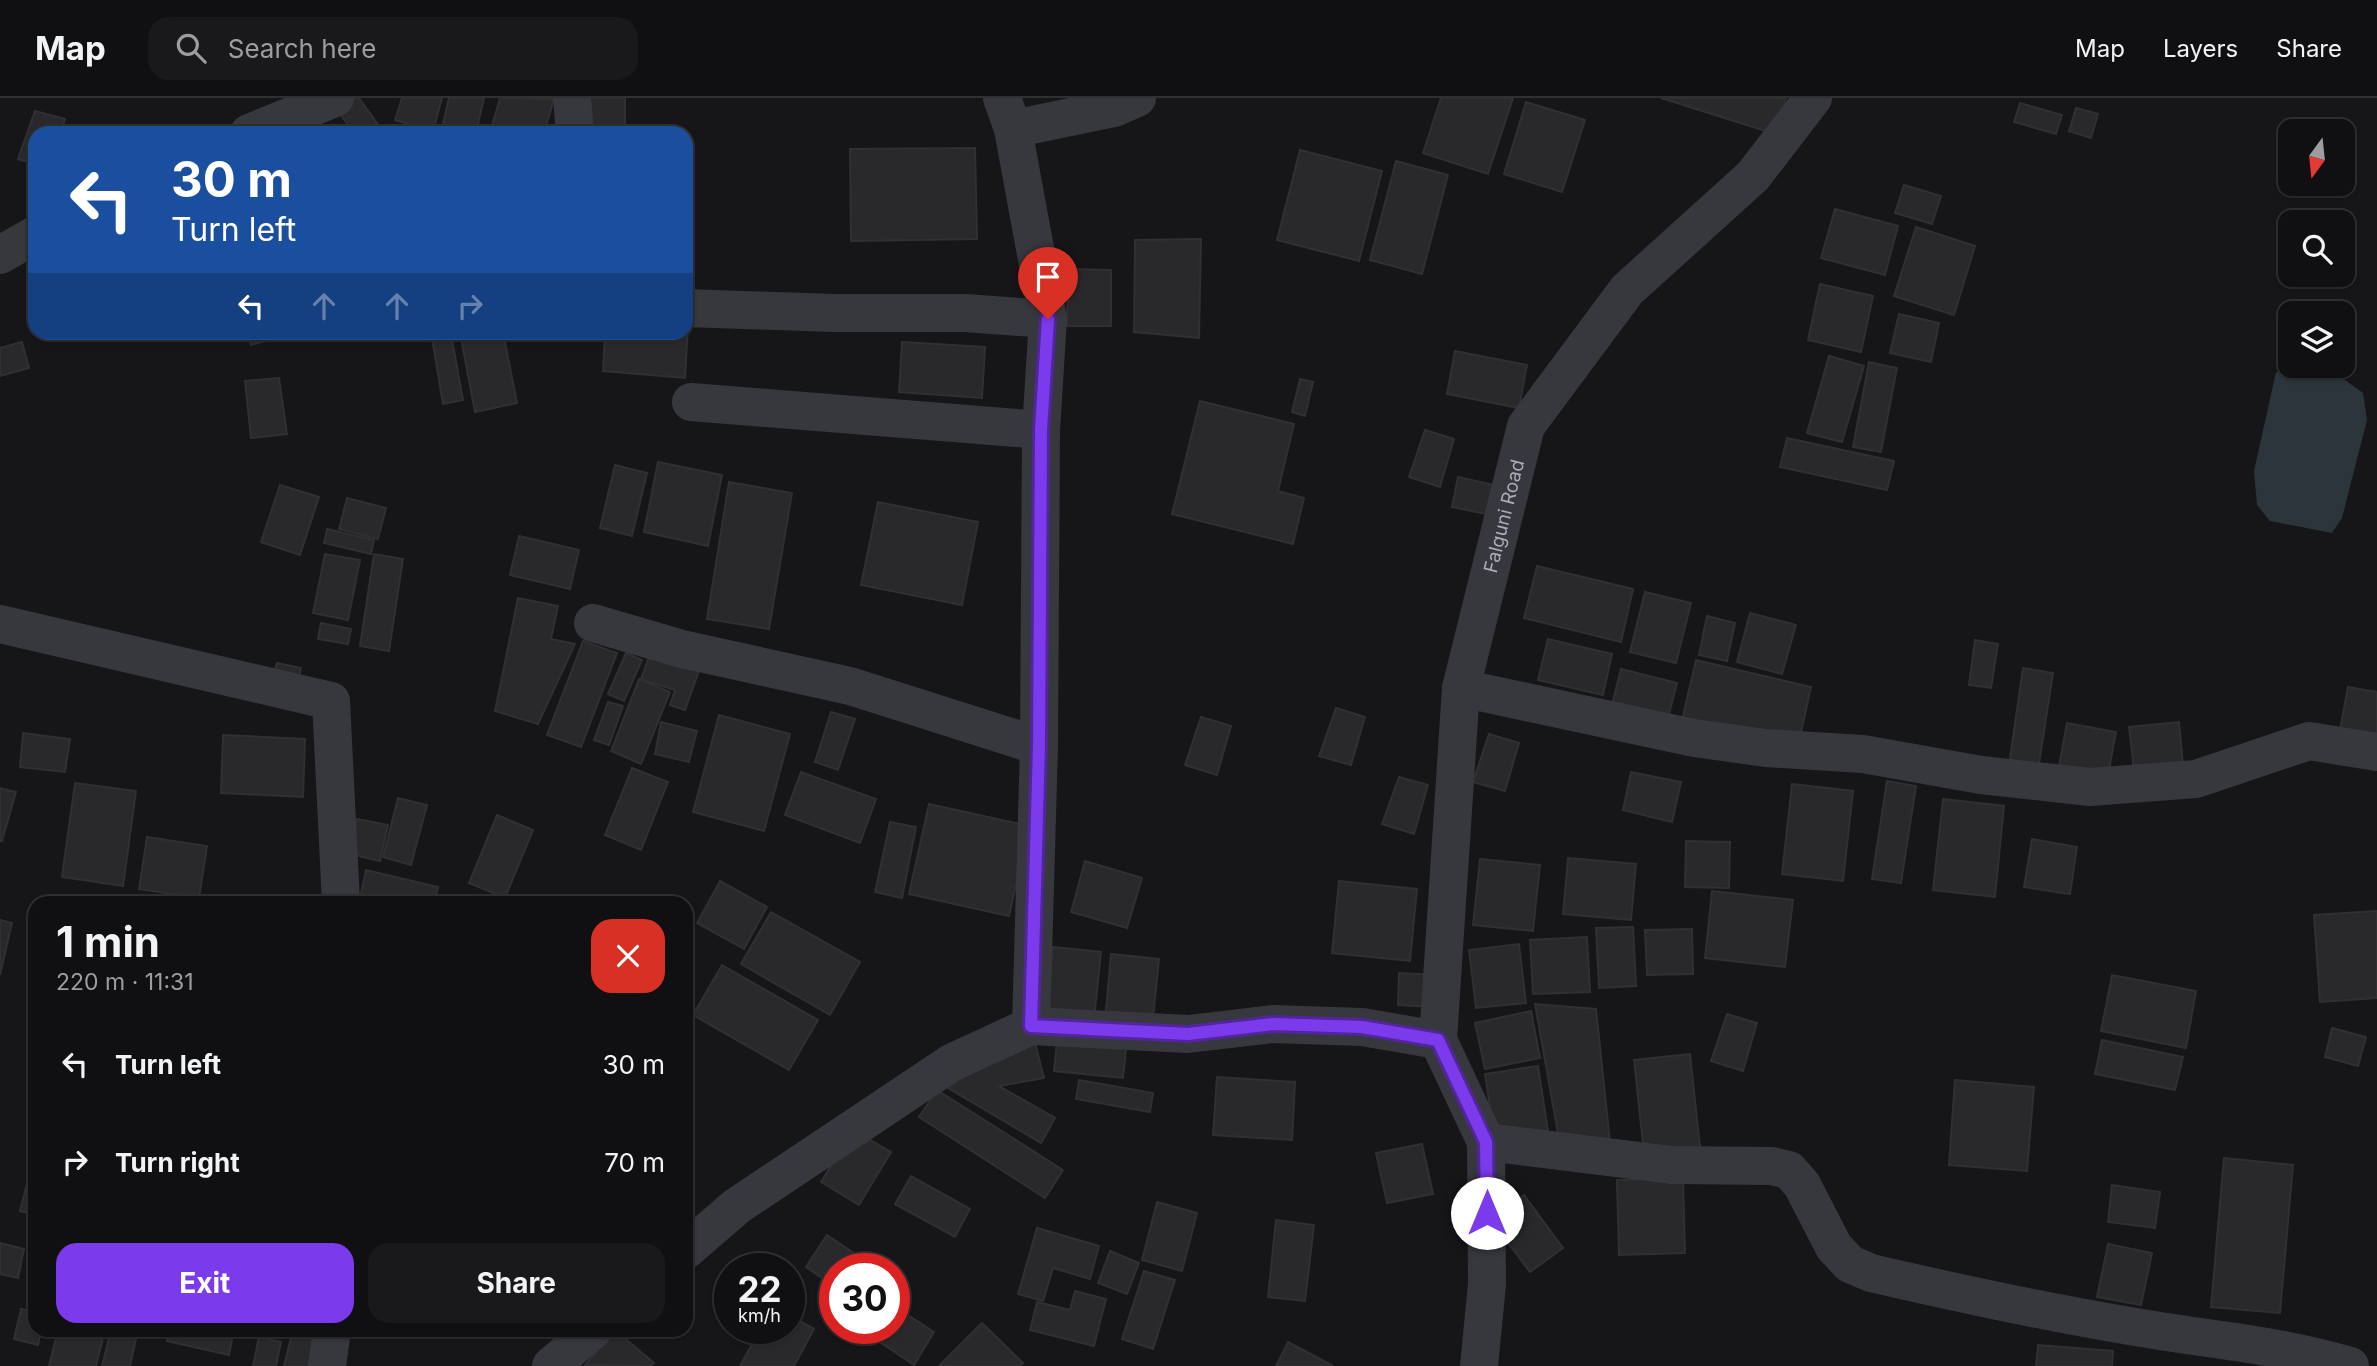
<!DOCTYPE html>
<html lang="en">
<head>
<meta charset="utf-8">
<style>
	:root { --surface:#101012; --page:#19191b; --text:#f1f3f6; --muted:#9c9d9f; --line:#303032; --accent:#7c3aed }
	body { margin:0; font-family:Inter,sans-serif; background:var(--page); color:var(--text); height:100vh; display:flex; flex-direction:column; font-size:26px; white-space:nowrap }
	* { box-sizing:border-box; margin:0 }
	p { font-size:23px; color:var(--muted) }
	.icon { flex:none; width:38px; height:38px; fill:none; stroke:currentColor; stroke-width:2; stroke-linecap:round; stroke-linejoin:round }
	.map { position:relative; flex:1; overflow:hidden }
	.panel { position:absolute; left:28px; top:798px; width:665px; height:441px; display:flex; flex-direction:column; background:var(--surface); border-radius:21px; box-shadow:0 2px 5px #0004,0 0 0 2px var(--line) }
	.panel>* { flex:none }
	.banner { position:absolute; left:28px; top:28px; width:665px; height:214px; border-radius:21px; box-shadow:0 2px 5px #0004,0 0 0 2px var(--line); background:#1a4fa0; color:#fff; overflow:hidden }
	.needle { width:46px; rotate:195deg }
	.fabs { position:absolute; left:2278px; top:21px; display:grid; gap:14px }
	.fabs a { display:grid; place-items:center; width:77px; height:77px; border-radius:14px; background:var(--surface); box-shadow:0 2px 5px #0004,0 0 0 2px var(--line); font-size:35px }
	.speed { position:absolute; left:714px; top:1155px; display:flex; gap:14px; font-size:35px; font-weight:700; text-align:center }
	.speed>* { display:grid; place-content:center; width:91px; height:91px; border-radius:50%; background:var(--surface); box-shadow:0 2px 5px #0004,0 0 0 2px var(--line); line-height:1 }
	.speed small { font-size:18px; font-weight:400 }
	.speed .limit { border:10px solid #d22; background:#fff; color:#111 }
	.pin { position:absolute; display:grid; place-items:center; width:60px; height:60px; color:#fff; margin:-72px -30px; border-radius:50% 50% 50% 0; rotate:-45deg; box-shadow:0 0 7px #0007 }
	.pin .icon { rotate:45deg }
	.me { position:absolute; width:77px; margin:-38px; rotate:0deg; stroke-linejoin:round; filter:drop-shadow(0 0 5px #0008) }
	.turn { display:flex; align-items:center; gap:24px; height:147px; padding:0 28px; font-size:32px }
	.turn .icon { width:91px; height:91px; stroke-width:2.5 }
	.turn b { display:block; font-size:49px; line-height:60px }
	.lanes { display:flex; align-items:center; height:66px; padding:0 28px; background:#0003; justify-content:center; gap:35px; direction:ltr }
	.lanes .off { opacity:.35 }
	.round { display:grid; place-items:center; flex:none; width:74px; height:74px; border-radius:21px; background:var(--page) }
	.head { display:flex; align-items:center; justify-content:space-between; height:119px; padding:0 28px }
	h1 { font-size:42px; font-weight:700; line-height:52px }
	.action { display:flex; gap:14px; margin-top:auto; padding:14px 28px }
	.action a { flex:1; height:80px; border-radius:21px; background:var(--accent); color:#fff; font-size:28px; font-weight:700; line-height:80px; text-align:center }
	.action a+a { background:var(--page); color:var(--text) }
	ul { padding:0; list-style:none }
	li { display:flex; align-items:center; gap:21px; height:98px; padding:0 28px }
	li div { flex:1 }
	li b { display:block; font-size:26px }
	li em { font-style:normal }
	header { display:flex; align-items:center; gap:42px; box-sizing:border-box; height:98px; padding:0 35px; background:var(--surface); border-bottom:2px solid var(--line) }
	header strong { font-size:33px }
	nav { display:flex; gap:38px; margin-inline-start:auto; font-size:24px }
	.search { width:490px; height:63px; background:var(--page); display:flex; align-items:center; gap:18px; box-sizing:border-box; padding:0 24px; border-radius:21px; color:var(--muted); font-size:26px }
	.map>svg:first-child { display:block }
	.water { fill:#2c353c }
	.building { fill:#29292c; stroke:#303034; stroke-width:2 }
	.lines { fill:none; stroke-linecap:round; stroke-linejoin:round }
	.minor { stroke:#37383d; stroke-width:38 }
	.route-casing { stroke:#51269a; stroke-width:18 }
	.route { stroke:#7c3aed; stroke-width:12 }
	.labels { text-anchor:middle; stroke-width:7; stroke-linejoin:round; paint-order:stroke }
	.street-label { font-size:19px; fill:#a8adb8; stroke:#111113 }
</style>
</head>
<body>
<header>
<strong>Map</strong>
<div class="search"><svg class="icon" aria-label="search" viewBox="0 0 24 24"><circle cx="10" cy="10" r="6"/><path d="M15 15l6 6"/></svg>Search here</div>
<nav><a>Map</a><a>Layers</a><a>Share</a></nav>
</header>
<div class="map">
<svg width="2377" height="1268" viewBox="0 0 2377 1268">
	<rect width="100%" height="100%" fill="#161618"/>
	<path class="water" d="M 2313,270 L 2338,277 L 2363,295 L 2367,322 L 2342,420 L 2332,435 L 2270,423 L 2257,407 L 2254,373 L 2276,274 Z"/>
	<g class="building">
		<path d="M 355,0 L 359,0 L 384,35 L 354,35 L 338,13 Z"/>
		<path d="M 402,0 L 442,0 L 433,33 L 395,22 Z"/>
		<path d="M 449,0 L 484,0 L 476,35 L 463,35 L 442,30 Z"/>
		<path d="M 500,0 L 554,1 L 544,35 L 490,35 Z"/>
		<rect x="588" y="0" width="37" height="35"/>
		<path d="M 1441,0 L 1513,0 L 1488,76 L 1423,55 Z"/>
		<path d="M 1661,0 L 1786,0 L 1775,36 Z"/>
		<path d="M 1526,4 L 1585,22 L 1562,94 L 1504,76 Z"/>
		<path d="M 2020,5 L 2062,17 L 2056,36 L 2014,24 Z"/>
		<path d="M 2076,10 L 2098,16 L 2091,40 L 2069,33 Z"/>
		<path d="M 35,13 L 65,21 L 61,35 L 35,35 L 35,66 L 18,61 Z"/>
		<path d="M 975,50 L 977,141 L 851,143 L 850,51 Z"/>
		<path d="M 1300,52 L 1382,73 L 1359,163 L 1277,142 Z"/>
		<path d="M 1396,63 L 1448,77 L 1422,176 L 1370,162 Z"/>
		<path d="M 1904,87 L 1941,98 L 1932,126 L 1895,115 Z"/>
		<path d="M 1835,111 L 1898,128 L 1885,177 L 1821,160 Z"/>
		<path d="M 1916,129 L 1975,148 L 1954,217 L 1894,198 Z"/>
		<path d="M 1201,141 L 1199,240 L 1134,234 L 1135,142 Z"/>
		<path d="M 1068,171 L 1111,172 L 1111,228 L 1067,228 Z"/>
		<path d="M 1820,186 L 1873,198 L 1861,254 L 1808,242 Z"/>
		<path d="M 1899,216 L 1939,225 L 1931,264 L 1890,255 Z"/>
		<path d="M 686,228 L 688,228 L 685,280 L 603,273 L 605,234 L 686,234 Z"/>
		<path d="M 247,234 L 296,234 L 251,247 Z"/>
		<path d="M 490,234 L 503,234 L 517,305 L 475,314 L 461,240 Z"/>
		<path d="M 451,236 L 463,302 L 443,306 L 432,240 Z"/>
		<path d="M 22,244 L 29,270 L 0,278 L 0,250 Z"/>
		<path d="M 902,244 L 985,249 L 982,300 L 899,294 Z"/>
		<path d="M 1455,253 L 1527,267 L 1519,310 L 1447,296 Z"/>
		<path d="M 1829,258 L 1864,268 L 1842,344 L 1807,335 Z"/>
		<path d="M 1869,264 L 1897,270 L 1881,354 L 1853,349 Z"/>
		<path d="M 279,280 L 287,336 L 251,340 L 245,283 Z"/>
		<path d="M 1300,281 L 1313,284 L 1305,318 L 1292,314 Z"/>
		<path d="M 1200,303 L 1294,326 L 1278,393 L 1304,400 L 1293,446 L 1172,416 Z"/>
		<path d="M 1425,332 L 1454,341 L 1440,389 L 1409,379 Z"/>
		<path d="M 1787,340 L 1894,363 L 1887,392 L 1780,369 Z"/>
		<path d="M 658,364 L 722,377 L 708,448 L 644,434 Z"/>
		<path d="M 615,367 L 647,375 L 632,438 L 600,430 Z"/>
		<path d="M 1458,379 L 1507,390 L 1501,419 L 1452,409 Z"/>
		<path d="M 729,384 L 792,395 L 769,531 L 707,521 Z"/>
		<path d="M 280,387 L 319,399 L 300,457 L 261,444 Z"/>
		<path d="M 347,400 L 386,410 L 378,441 L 339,431 Z"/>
		<path d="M 878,404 L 978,424 L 962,507 L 861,487 Z"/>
		<path d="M 327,431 L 374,442 L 371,456 L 324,445 Z"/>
		<path d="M 519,438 L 579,452 L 570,491 L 510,477 Z"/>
		<path d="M 325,456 L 360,462 L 348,522 L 313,515 Z"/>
		<path d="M 374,456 L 403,461 L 389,553 L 360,548 Z"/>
		<path d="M 1537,468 L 1633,491 L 1621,544 L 1524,520 Z"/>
		<path d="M 1645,494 L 1691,505 L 1676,565 L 1630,554 Z"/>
		<path d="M 518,500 L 558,508 L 551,541 L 575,546 L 538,626 L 495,613 Z"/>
		<path d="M 1750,515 L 1796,527 L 1782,576 L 1737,564 Z"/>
		<path d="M 1707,518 L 1735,525 L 1727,563 L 1699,557 Z"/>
		<path d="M 321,525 L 351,531 L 348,546 L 318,541 Z"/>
		<path d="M 1548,541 L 1612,556 L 1603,597 L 1538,582 Z"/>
		<path d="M 1975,542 L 1998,546 L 1991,590 L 1969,587 Z"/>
		<path d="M 583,543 L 617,555 L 581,649 L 547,637 Z"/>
		<path d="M 651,553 L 700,570 L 685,612 L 670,607 L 675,592 L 641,581 Z"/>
		<path d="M 626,555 L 642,562 L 624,603 L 608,596 Z"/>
		<path d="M 1696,562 L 1811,589 L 1798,648 L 1682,622 Z"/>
		<path d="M 277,565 L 301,570 L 296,591 L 272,585 Z"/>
		<path d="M 2023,570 L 2053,575 L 2038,672 L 2009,667 Z"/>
		<path d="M 1621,571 L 1677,585 L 1667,624 L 1611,611 Z"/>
		<path d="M 639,581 L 670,594 L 641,666 L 611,653 Z"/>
		<path d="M 2348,589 L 2377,594 L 2377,639 L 2340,632 Z"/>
		<path d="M 608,604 L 623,608 L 609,647 L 594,642 Z"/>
		<path d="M 1336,610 L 1365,619 L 1351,667 L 1319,658 Z"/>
		<path d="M 831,614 L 855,621 L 838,672 L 815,664 Z"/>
		<path d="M 719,617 L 790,636 L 764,733 L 693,714 Z"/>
		<path d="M 1201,619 L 1231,628 L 1217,677 L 1185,667 Z"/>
		<path d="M 661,624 L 697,633 L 689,664 L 655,656 Z"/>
		<path d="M 2179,624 L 2183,667 L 2134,672 L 2129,629 Z"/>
		<path d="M 2067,625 L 2116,634 L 2108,677 L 2059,668 Z"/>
		<path d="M 23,635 L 70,641 L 65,674 L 20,669 Z"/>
		<path d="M 1489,636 L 1519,645 L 1505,693 L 1473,684 Z"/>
		<path d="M 223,637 L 305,641 L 303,699 L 221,695 Z"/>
		<path d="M 632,670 L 668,684 L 641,752 L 605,737 Z"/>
		<path d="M 801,674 L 876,701 L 860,745 L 785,717 Z"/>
		<path d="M 1631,674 L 1681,684 L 1672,724 L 1623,712 Z"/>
		<path d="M 1399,679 L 1428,687 L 1414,736 L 1382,726 Z"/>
		<path d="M 1887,683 L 1916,688 L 1901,785 L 1872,781 Z"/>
		<path d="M 75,685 L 136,693 L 123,788 L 62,779 Z"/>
		<path d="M 1792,686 L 1853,693 L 1843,783 L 1782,776 Z"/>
		<path d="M 0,690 L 16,694 L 2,743 L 0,743 Z"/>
		<path d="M 398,700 L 427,707 L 411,767 L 383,759 Z"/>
		<path d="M 1943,701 L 2004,708 L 1995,799 L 1933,792 Z"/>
		<path d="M 929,706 L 1029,728 L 1009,818 L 909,796 Z"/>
		<path d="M 497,717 L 533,732 L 505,800 L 469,785 Z"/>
		<path d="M 357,721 L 388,727 L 380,763 L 350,756 Z"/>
		<path d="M 890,724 L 916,729 L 902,800 L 875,794 Z"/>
		<path d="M 147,739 L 207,748 L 199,800 L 139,791 Z"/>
		<path d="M 2032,741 L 2077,749 L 2070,796 L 2024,789 Z"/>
		<path d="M 1686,743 L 1730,744 L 1729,790 L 1685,789 Z"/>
		<path d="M 1568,760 L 1636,766 L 1631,822 L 1563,816 Z"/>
		<path d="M 1480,761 L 1540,767 L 1533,833 L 1473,827 Z"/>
		<path d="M 1085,763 L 1142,780 L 1127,830 L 1071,814 Z"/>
		<path d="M 366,772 L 438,789 L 434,805 L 359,805 Z"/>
		<path d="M 720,783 L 767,809 L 744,851 L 697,825 Z"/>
		<path d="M 1339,783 L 1417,791 L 1410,863 L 1332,855 Z"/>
		<path d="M 1712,793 L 1793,802 L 1785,869 L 1705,860 Z"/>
		<path d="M 2377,813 L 2377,900 L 2320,904 L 2314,817 Z"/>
		<path d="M 771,814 L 860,864 L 830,917 L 741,866 Z"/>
		<path d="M 0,822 L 12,825 L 0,877 Z"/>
		<path d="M 1633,829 L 1636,888 L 1599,890 L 1596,830 Z"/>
		<path d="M 1692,831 L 1693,876 L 1647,877 L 1645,832 Z"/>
		<path d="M 1587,839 L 1590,894 L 1533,896 L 1530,842 Z"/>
		<path d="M 1519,846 L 1526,905 L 1476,910 L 1469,852 Z"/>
		<path d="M 1053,849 L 1101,854 L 1094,921 L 1047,917 Z"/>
		<path d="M 1111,856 L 1159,861 L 1152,929 L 1105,924 Z"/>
		<path d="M 722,867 L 818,922 L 789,972 L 693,917 Z"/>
		<path d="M 1399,875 L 1434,877 L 1433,909 L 1398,907 Z"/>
		<path d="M 2112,877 L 2196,893 L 2186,950 L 2101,933 Z"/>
		<path d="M 1535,906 L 1596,911 L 1610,1044 L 1560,1047 Z"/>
		<path d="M 1531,913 L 1540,960 L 1485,971 L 1475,925 Z"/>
		<path d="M 1727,916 L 1757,925 L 1743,973 L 1711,963 Z"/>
		<path d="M 2332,930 L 2366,939 L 2358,968 L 2325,959 Z"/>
		<path d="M 2102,942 L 2183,959 L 2175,992 L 2095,976 Z"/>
		<path d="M 1057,944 L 1126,951 L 1123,980 L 1054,973 Z"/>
		<path d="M 1035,945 L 1044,980 L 999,988 L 1055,1020 L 1041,1045 L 943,987 Z"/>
		<path d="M 1690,956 L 1700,1049 L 1644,1055 L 1634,962 Z"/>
		<path d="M 1538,968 L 1548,1033 L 1495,1041 L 1485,976 Z"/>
		<path d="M 1217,979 L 1295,984 L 1292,1042 L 1213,1037 Z"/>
		<path d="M 1079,982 L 1153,995 L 1150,1014 L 1076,1001 Z"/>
		<path d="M 1955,982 L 2034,989 L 2027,1073 L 1949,1067 Z"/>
		<path d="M 937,992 L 1063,1072 L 1045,1100 L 919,1019 Z"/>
		<path d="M 853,1032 L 891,1054 L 859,1107 L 821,1084 Z"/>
		<path d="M 1422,1046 L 1433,1096 L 1387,1105 L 1376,1055 Z"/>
		<path d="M 2224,1060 L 2293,1067 L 2280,1215 L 2211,1209 Z"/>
		<path d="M 30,1074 L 35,1075 L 35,1117 L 20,1113 Z"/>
		<path d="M 911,1078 L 970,1111 L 955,1139 L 895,1106 Z"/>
		<path d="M 1683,1080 L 1685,1155 L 1619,1157 L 1617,1082 Z"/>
		<path d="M 2112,1087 L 2160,1094 L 2155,1130 L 2108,1124 Z"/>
		<path d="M 1524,1097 L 1563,1150 L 1530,1174 L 1490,1121 Z"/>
		<path d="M 1157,1104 L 1197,1115 L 1182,1173 L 1142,1162 Z"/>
		<path d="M 1276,1122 L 1314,1127 L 1305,1203 L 1268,1199 Z"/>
		<path d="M 1037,1130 L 1099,1148 L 1090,1181 L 1053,1170 L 1043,1203 L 1018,1196 Z"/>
		<path d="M 827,1137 L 876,1170 L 875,1171 L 835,1171 L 835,1189 L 806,1169 Z"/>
		<path d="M 0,1145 L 24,1151 L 18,1180 L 0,1176 Z"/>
		<path d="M 2108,1146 L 2152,1155 L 2141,1207 L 2097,1199 Z"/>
		<path d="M 1110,1153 L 1139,1165 L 1127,1196 L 1098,1185 Z"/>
		<path d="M 1144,1173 L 1175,1182 L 1153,1251 L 1122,1241 Z"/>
		<path d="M 1075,1193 L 1106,1201 L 1094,1248 L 1030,1232 L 1037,1204 L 1070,1212 Z"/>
		<path d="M 894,1208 L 934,1234 L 914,1267 L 865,1234 L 868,1230 L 894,1230 Z"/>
		<path d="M 21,1211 L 35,1214 L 35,1232 L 41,1232 L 38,1247 L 14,1241 Z"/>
		<path d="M 789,1217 L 814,1231 L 794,1268 L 740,1268 L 761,1230 L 789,1230 Z"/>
		<path d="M 982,1225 L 1023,1265 L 1020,1268 L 939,1268 Z"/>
		<path d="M 58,1232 L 105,1232 L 96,1268 L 49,1268 Z"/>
		<path d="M 111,1232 L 138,1232 L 130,1268 L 102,1268 Z"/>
		<path d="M 170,1232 L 234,1232 L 229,1257 L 167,1243 Z"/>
		<path d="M 293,1232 L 317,1232 L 308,1268 L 284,1268 Z"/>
		<path d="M 615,1232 L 654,1265 L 651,1268 L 585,1267 Z"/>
		<path d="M 259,1239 L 281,1244 L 276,1268 L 253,1268 Z"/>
		<path d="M 1288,1244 L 1333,1268 L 1276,1268 Z"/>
		<path d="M 2038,1247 L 2113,1253 L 2112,1268 L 2036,1268 Z"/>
	</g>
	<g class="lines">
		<g class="minor">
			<path d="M 572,0 L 575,35"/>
			<path d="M 1013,31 L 1114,10 L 1137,0"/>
			<path d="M 249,35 L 335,0"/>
			<path d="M 0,157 L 35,137"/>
			<path d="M 686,210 L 833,215 L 965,215 L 1048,221"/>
			<path d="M 691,304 L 1041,332"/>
			<path d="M 593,525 L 682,551 L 850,588 L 1039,648"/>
			<path d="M 0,526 L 331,603 L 341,805"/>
			<path d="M 1461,590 L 1694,640 L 1766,650 L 1863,656 L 1981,677 L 2090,689 L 2196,681 L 2309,643 L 2377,654"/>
			<path d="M 1031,928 L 1188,936 L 1273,926 L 1362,929 L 1438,942 L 1486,1044 L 1672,1067 L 1772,1068 L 1789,1072 L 1802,1087 L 1834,1149 L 1850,1166 L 1871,1175 C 1966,1197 2063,1218 2160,1233 C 2223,1243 2288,1249 2350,1268"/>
			<path id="s1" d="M 1438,942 L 1461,590 L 1526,328 L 1627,192 L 1753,78 L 1813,0"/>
			<path d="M 686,1152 L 737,1108 L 951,965 L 1031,928 L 1039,648 L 1041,332 L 1048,221 L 1013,31 L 1002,0"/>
			<path d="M 327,1268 L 332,1232"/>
			<path d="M 551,1268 L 593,1232"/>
			<path d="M 1479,1268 L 1487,1186 L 1486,1044"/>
		</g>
	</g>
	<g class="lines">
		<g class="route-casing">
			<path id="route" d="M 1048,221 L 1041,332 L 1039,648 L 1031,928 L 1188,936 L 1273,926 L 1362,929 L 1438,942 L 1486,1044 L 1487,1115"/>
		</g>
		<use href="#route" class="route"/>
	</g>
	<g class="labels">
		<g class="street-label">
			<text dy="7" stroke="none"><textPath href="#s1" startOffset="530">Falguni Road</textPath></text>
		</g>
	</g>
</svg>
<div class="fabs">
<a><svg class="needle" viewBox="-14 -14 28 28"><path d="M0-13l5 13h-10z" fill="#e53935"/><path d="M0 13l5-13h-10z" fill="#9c9d9f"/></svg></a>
<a><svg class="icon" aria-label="search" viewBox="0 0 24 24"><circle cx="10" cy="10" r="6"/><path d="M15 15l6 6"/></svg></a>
<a><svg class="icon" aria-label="layers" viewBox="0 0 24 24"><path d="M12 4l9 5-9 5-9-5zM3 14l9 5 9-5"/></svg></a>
</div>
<div class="speed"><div>22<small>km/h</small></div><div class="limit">30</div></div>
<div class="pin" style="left:1048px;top:221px;background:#d93025"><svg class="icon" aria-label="arrive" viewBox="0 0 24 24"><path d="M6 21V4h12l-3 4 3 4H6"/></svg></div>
<svg class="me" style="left:1487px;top:1115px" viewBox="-20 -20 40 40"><circle r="19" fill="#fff"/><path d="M0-13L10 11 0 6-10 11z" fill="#7c3aed"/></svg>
<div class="banner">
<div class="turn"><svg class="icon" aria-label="left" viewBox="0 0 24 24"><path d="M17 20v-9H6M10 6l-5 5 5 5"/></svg><div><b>30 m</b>Turn left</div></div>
<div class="lanes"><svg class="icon" aria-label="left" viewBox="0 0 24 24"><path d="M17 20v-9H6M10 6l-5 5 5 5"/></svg><svg class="icon off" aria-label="ahead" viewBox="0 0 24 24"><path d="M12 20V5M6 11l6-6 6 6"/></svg><svg class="icon off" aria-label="ahead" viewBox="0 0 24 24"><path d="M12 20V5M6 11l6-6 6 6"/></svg><svg class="icon off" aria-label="right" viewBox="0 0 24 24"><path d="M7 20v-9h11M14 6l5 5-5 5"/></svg></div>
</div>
<section class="panel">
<div class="head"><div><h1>1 min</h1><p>220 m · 11:31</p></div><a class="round" style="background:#d93025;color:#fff"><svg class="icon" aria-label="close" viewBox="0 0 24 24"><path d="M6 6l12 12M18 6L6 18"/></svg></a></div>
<ul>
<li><svg class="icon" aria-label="left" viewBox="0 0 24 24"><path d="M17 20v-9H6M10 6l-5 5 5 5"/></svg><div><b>Turn left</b></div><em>30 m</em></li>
<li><svg class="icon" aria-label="right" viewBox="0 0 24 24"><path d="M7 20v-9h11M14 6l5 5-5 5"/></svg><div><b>Turn right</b></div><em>70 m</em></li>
</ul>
<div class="action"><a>Exit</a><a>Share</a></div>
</section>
</div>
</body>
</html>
